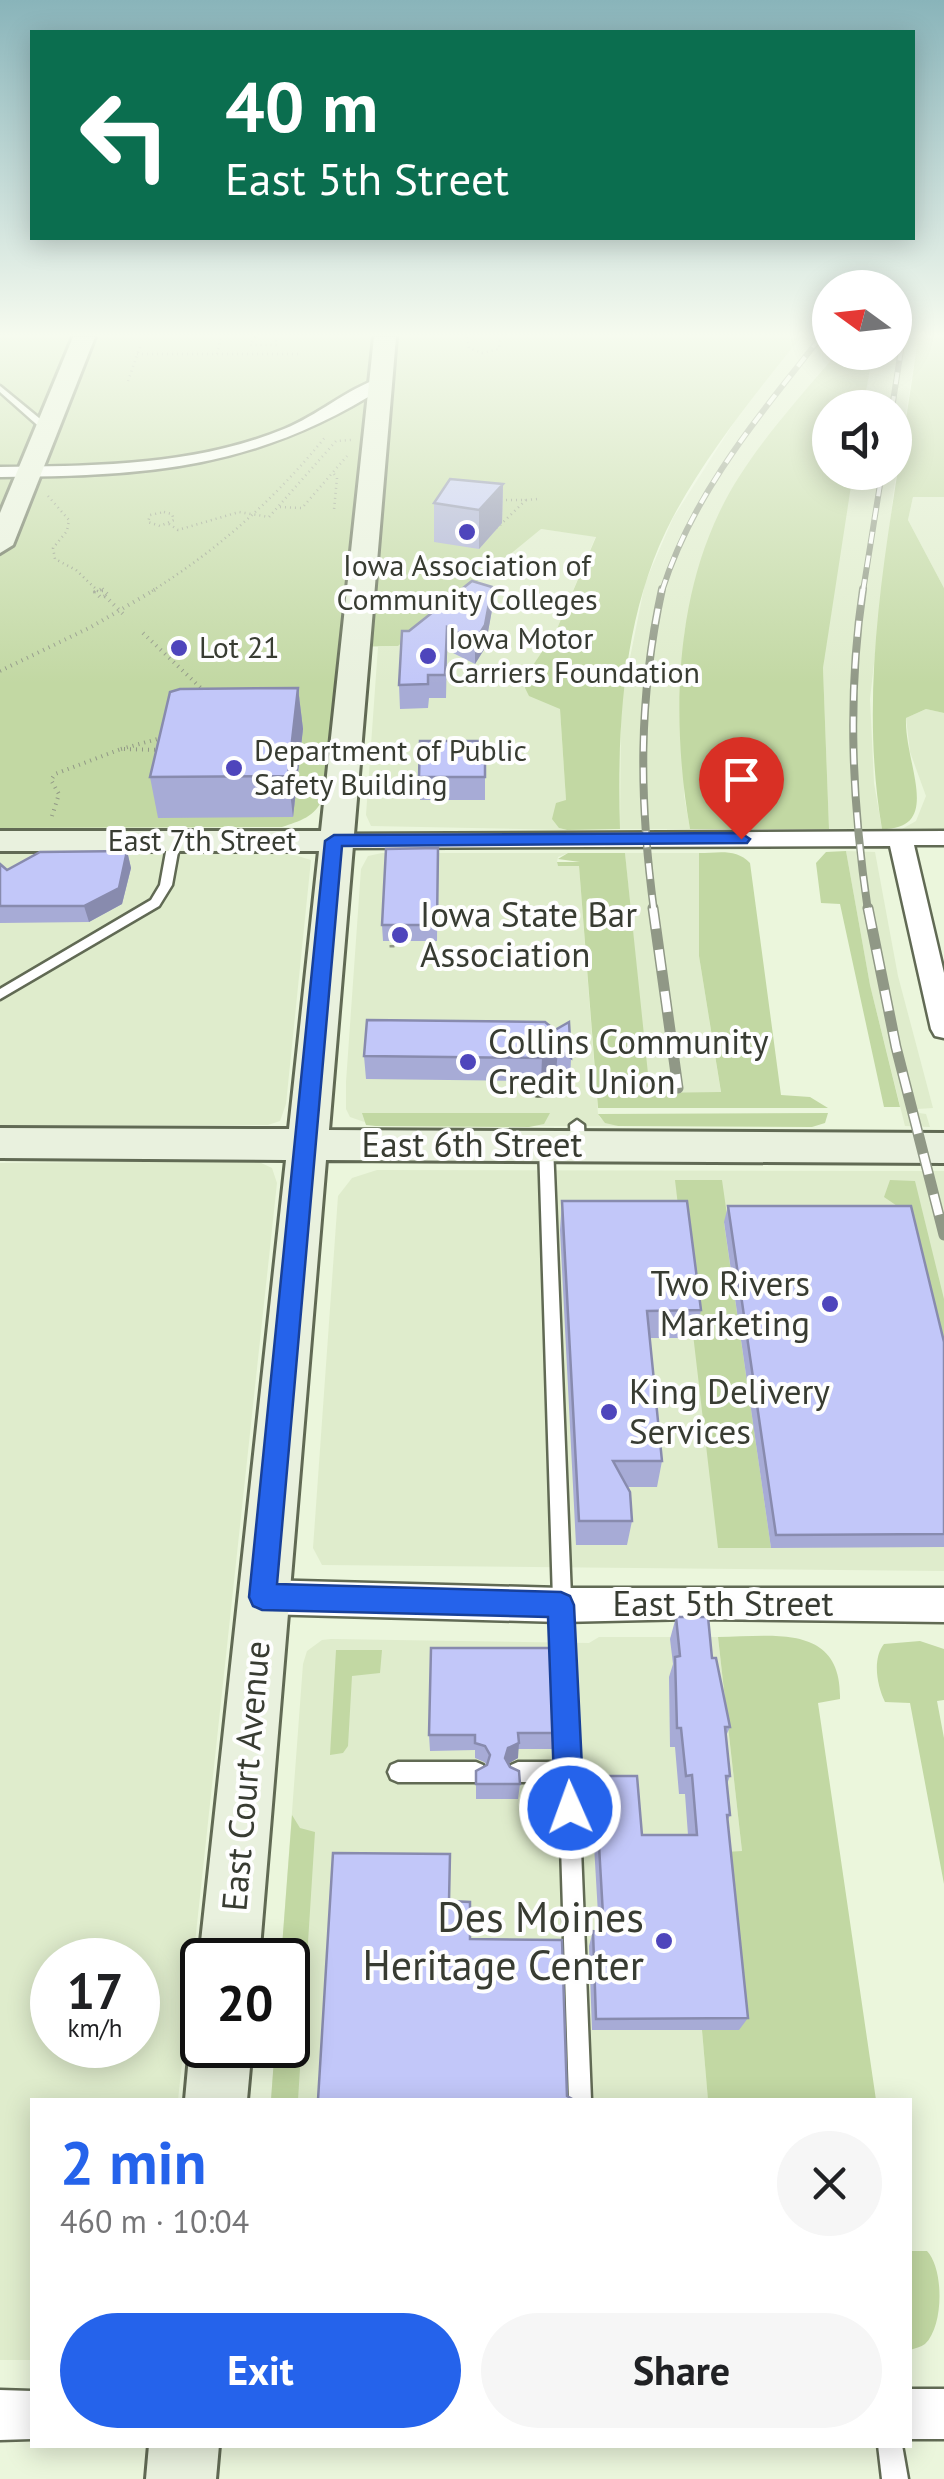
<!DOCTYPE html>
<html lang="en">
<head>
<meta charset="utf-8">
<style>
	:root { --surface:#fff; --page:#f6f6f6; --text:#202124; --muted:#757577; --accent:#2563eb }
	body { margin:0; font-family:"PT Sans",sans-serif; background:var(--page); color:var(--text); height:100vh; display:flex; flex-direction:column; font-size:38px; white-space:nowrap }
	* { box-sizing:border-box; margin:0 }
	p { font-size:32px; color:var(--muted) }
	.icon { flex:none; width:55px; height:55px; fill:none; stroke:currentColor; stroke-width:2; stroke-linecap:round; stroke-linejoin:round }
	.map { position:relative; flex:1; overflow:hidden }
	.side { position:absolute; left:30px; top:2098px; width:882px; height:350px; display:flex; flex-direction:column; background:var(--surface); border-radius:0px; box-shadow:0 5px 25px #0003 }
	.side>* { flex:none }
	.hud { position:absolute; left:30px; top:30px; width:885px; height:210px; border-radius:0px; box-shadow:0 5px 25px #0003; background:#0b6e4f; color:#fff; overflow:hidden }
	.needle { width:65px; rotate:285deg }
	.tools { position:absolute; left:812px; top:270px; display:grid; gap:20px }
	.tools a { display:grid; place-items:center; width:100px; height:100px; border-radius:50%; background:var(--surface); box-shadow:0 5px 25px #0003; font-size:50px }
	.speed { position:absolute; left:30px; top:1938px; display:flex; gap:20px; font-size:50px; font-weight:700; text-align:center }
	.speed>* { display:grid; place-content:center; width:130px; height:130px; border-radius:50%; background:var(--surface); box-shadow:0 5px 25px #0003; line-height:1 }
	.speed small { font-size:25px; font-weight:400 }
	.speed .limit { border:5px solid #111; border-radius:15px; background:#fff; color:#111 }
	.pin { position:absolute; display:grid; place-items:center; width:85px; height:85px; color:#fff; margin:-102px -42px; border-radius:50% 50% 50% 0; rotate:-45deg; box-shadow:0 0 10px #0007 }
	.pin .icon { rotate:45deg }
	.me { position:absolute; width:110px; margin:-55px; rotate:358deg; stroke-linejoin:round; filter:drop-shadow(0 0 8px #0008) }
	.turn { display:flex; align-items:center; gap:35px; height:210px; padding:0 30px; font-size:45px }
	.turn .icon { width:130px; height:130px; stroke-width:2.5 }
	.turn b { display:block; font-size:70px; line-height:85px }
	.round { display:grid; place-items:center; flex:none; width:105px; height:105px; border-radius:52px; background:var(--page) }
	.summary { display:flex; align-items:center; justify-content:space-between; height:170px; padding:0 30px }
	h1 { font-size:60px; font-weight:700; line-height:75px; color:var(--accent) }
	.action { display:flex; gap:20px; margin-top:auto; padding:20px 30px }
	.action a { flex:1; height:115px; border-radius:60px; background:var(--accent); color:#fff; font-size:40px; font-weight:700; line-height:115px; text-align:center }
	.action a+a { background:var(--page); color:var(--text) }
	.map>svg:first-child { display:block }
	.built { fill:#dfeccc; fill-rule:evenodd }
	.green { fill:#c2d8a3 }
	.lines { fill:none; stroke-linecap:round; stroke-linejoin:round }
	.lane-casing { stroke:#616a54; stroke-width:5 }
	.street-casing { stroke:#616a54; stroke-width:5 }
	.secondary-casing { stroke:#616a54; stroke-width:6 }
	.path-far2 { stroke:#919886; stroke-width:2.5; stroke-dasharray:1 4; stroke-linecap:butt }
	.path-far1 { stroke:#919886; stroke-width:4; stroke-dasharray:1 5; stroke-linecap:butt }
	.path { stroke:#919886; stroke-width:5; stroke-dasharray:2.5 8; stroke-linecap:butt }
	.lane { fill:#fff; fill-rule:evenodd }
	.street { fill:#fff; fill-rule:evenodd }
	.secondary { fill:#e9f1de; fill-rule:evenodd }
	.rail-far2-casing { stroke:#909886; stroke-width:6 }
	.rail-far1-casing { stroke:#909886; stroke-width:8 }
	.rail-casing { stroke:#909886; stroke-width:11 }
	.rail-far2 { stroke:#fefefe; stroke-width:4; stroke-dasharray:12; stroke-linecap:butt }
	.rail-far1 { stroke:#fefefe; stroke-width:5; stroke-dasharray:16; stroke-linecap:butt }
	.rail { stroke:#fefefe; stroke-width:8; stroke-dasharray:21; stroke-linecap:butt }
	.wall { fill:#a7abd6 }
	.shaded-wall { fill:#888bae }
	.building { fill:#c2c7f9; stroke:#888bae; stroke-width:2.5 }
	.route { fill:#2563eb; stroke:#184099; stroke-width:2.5 }
	.poi-dot { fill:#4e45bc; stroke:#fefefe; stroke-width:4 }
	.labels { text-anchor:middle; stroke-width:8; stroke-linejoin:round; paint-order:stroke }
	.far-poi-label { font-size:30px; fill:#383c32; stroke:#fefefe; text-anchor:start }
	.far-street-label { font-size:30px; fill:#383c32; stroke:#fefefe }
	.poi-label { font-size:35px; fill:#383c32; stroke:#fefefe; text-anchor:start }
	.street-label { font-size:35px; fill:#383c32; stroke:#fefefe }
	.near-poi-label { font-size:42px; fill:#383c32; stroke:#fefefe; text-anchor:end }
</style>
</head>
<body>
<div class="map">
<svg width="944" height="2479" viewBox="0 0 944 2479">
	<rect width="100%" height="100%" fill="#ebf6dc"/>
	<g class="built">
		<path d="M 801,337 L 830,337 L 830,352 L 837,353 L 761,447 L 720,512 L 698,570 L 684,634 L 684,795 L 690,829 L 620,829 L 621,703 L 645,583 L 673,518 L 744,407 Z"/>
		<path d="M 895,337 L 918,337 L 894,488 L 870,699 L 874,783 L 882,829 L 829,829 L 823,668 L 829,608 L 853,473 L 895,472 L 895,408 L 863,407 L 872,353 L 895,352 Z"/>
		<path d="M 928,494 L 944,497 L 944,588 L 908,520 L 913,497 Z"/>
		<path d="M 540,529 L 596,536 L 556,631 L 531,668 L 560,708 L 566,800 L 559,828 L 567,830 L 371,826 L 366,815 L 378,647 L 398,646 Z"/>
		<path d="M 926,709 L 944,713 L 944,829 L 902,829 L 916,821 L 926,796 L 910,752 L 906,718 Z"/>
		<path d="M 846,851 L 875,852 L 898,976 L 933,1108 L 917,1109 L 919,1113 L 926,1114 L 930,1127 L 905,1126 L 870,985 Z"/>
		<path d="M 382,853 L 568,853 L 558,857 L 557,862 L 558,866 L 579,866 L 598,1114 L 601,1119 L 618,1126 L 376,1126 L 350,1117 L 346,1109 L 346,1082 L 361,869 L 368,856 Z"/>
		<path d="M 625,853 L 699,853 L 699,956 L 721,1093 L 649,1093 Z"/>
		<path d="M 0,854 L 291,854 L 311,860 L 286,1104 L 280,1121 L 268,1125 L 0,1125 Z"/>
		<path d="M 257,1161 L 272,1168 L 277,1183 L 178,2100 L 32,2100 L 32,2360 L 0,2360 L 0,1163 ZM 52,1960 L 138,1960 L 138,2045 L 52,2045 Z"/>
		<path d="M 377,1170 L 944,1171 L 944,1571 L 322,1565 L 313,1548 L 338,1196 L 352,1178 Z"/>
		<path d="M 599,1637 L 718,1637 L 742,1851 L 721,1852 L 739,2029 L 702,2030 L 708,2100 L 271,2100 L 275,2045 L 288,2045 L 288,1960 L 281,1960 L 303,1664 L 307,1651 L 322,1640 L 331,1639 L 589,1643 Z"/>
	</g>
	<g class="green">
		<path d="M 0,337 L 801,337 C 755,394 708,452 673,517 C 623,611 617,725 620,829 L 567,830 L 559,828 L 552,819 L 556,803 L 566,800 L 560,709 L 529,696 L 525,688 L 531,668 L 556,631 L 596,537 L 541,529 L 398,646 L 340,647 L 323,798 C 315,817 300,821 282,827 L 0,828 Z"/>
		<path d="M 918,337 L 944,337 L 944,497 L 913,497 L 908,520 L 944,588 L 944,713 L 926,709 L 906,718 C 904,763 944,829 882,829 C 854,665 897,500 918,337 Z"/>
		<path d="M 837,353 L 873,353 L 863,407 L 830,408 L 830,472 L 853,473 L 823,668 L 829,829 L 690,829 C 672,727 674,607 719,513 C 747,454 796,402 837,353 Z"/>
		<path d="M 846,851 L 870,985 L 900,1107 L 884,1107 L 840,904 L 821,903 L 816,863 L 826,852 Z"/>
		<path d="M 568,853 L 625,853 L 650,1093 L 721,1092 L 699,956 L 699,853 C 718,853 736,848 750,863 L 781,1095 L 810,1097 L 828,1108 L 598,1108 L 579,866 L 558,866 L 557,862 L 580,862 L 558,859 Z"/>
		<path d="M 362,1113 L 550,1113 L 544,1124 L 529,1127 L 376,1126 L 366,1125 Z"/>
		<path d="M 828,1113 L 825,1123 L 812,1127 L 618,1126 L 605,1123 L 598,1114 Z"/>
		<path d="M 675,1180 L 722,1180 L 728,1222 L 724,1223 L 771,1548 L 718,1548 Z"/>
		<path d="M 890,1180 L 915,1181 L 944,1299 L 944,1385 L 906,1212 L 884,1197 Z"/>
		<path d="M 718,1637 C 771,1637 842,1622 840,1699 L 818,1703 L 876,2100 L 708,2100 L 702,2030 L 738,2030 L 721,1852 L 742,1851 Z"/>
		<path d="M 920,1641 L 944,1649 L 944,1700 L 937,1701 L 944,1738 L 944,1884 L 910,1703 L 885,1702 C 877,1686 872,1659 884,1644 Z"/>
		<path d="M 336,1650 L 382,1650 L 380,1673 L 352,1676 L 348,1746 L 343,1753 L 330,1755 Z"/>
		<path d="M 292,1815 L 300,1828 L 315,1832 L 298,2100 L 271,2100 L 275,2045 L 288,2045 L 288,1960 L 281,1960 Z"/>
		<path d="M 910,2251 L 927,2251 C 944,2269 944,2326 925,2344 C 921,2347 915,2348 910,2350 Z"/>
	</g>
	<g class="lines">
		<g class="lane-casing">
			<g id="lane">
				<path d="M 0,386 L 50,427 L 50,431 L 44,431 L 0,392 Z"/>
				<path d="M 174,837 L 180,841 L 172,885 L 159,906 L 0,999 L 0,989 L 151,900 L 160,885 L 168,841 Z"/>
				<path d="M 555,1076 L 560,1078 L 562,1081 C 557,1089 545,1097 536,1095 L 534,1091 Z"/>
				<path d="M 577,1120 L 584,1125 L 585,1146 L 578,1151 L 571,1146 L 570,1125 Z"/>
				<path d="M 546,1140 L 553,1145 L 591,2100 L 569,2100 L 559,1782 L 518,1782 L 511,1779 L 508,1772 L 511,1765 L 518,1762 L 558,1762 L 539,1145 Z"/>
				<path d="M 398,1762 L 476,1762 L 483,1765 L 486,1772 L 483,1779 L 476,1782 L 398,1782 L 391,1779 L 388,1772 L 391,1765 Z"/>
				<path d="M 878,2445 L 902,2445 L 908,2479 L 882,2479 Z"/>
			</g>
		</g>
		<g class="street-casing">
			<g id="street">
				<path d="M 380,378 L 386,380 L 386,386 C 257,469 149,476 0,477 L 0,467 C 96,466 194,466 284,429 C 317,416 347,389 380,378 Z"/>
				<path d="M 944,831 L 944,845 L 914,845 L 944,973 L 944,1038 L 935,1036 L 931,1029 L 890,846 L 334,848 L 322,841 L 334,834 Z"/>
				<path d="M 263,1580 L 561,1588 L 944,1588 L 944,1622 L 692,1619 L 561,1622 L 263,1614 L 250,1609 L 245,1597 L 250,1585 Z"/>
				<rect x="910" y="2389" width="34" height="50"/>
				<path d="M 0,2390 L 32,2391 L 32,2439 L 0,2440 Z"/>
			</g>
		</g>
		<g class="secondary-casing">
			<g id="secondary">
				<path d="M 73,337 L 95,337 L 13,545 L 0,553 L 0,513 Z"/>
				<path d="M 374,337 L 396,337 L 329,1130 L 944,1133 L 944,1163 L 326,1160 L 259,1960 L 202,1960 L 202,1967 L 199,1960 L 286,1160 L 0,1158 L 0,1128 L 289,1129 L 319,851 L 0,851 L 0,831 L 321,831 Z"/>
				<path d="M 202,2022 L 202,2045 L 252,2045 L 247,2100 L 185,2100 L 190,2045 Z"/>
				<path d="M 149,2445 L 219,2445 L 216,2479 L 146,2479 Z"/>
			</g>
		</g>
		<g class="path-far2">
			<path d="M 255,337 L 250,345 L 277,345 L 275,337"/>
			<path d="M 467,337 L 469,348 L 482,353 L 499,349 L 500,337"/>
			<path d="M 137,354 L 299,354"/>
			<path d="M 217,354 L 221,337"/>
			<path d="M 128,381 L 141,344"/>
			<path d="M 334,474 L 337,478 L 334,510"/>
			<path d="M 48,496 L 69,520 L 67,531 L 53,548 L 55,559 L 76,570 L 98,591"/>
			<path d="M 496,500 L 526,500 L 497,528"/>
			<path d="M 526,500 L 538,499"/>
			<path d="M 280,507 L 302,508 L 347,456"/>
			<path d="M 164,512 L 172,514 L 174,520 L 160,526 L 148,522 L 150,515 Z"/>
			<path d="M 169,524 L 178,530 L 239,512 L 269,517 L 336,441 L 351,440"/>
			<path d="M 97,591 L 104,591"/>
			<path d="M 152,591 C 220,548 276,498 326,436"/>
		</g>
		<g class="path-far1">
			<path d="M 102,589 L 108,595 L 101,598 L 95,592 Z"/>
			<path d="M 105,596 L 123,614"/>
			<path d="M 143,633 L 203,690"/>
			<path d="M 0,671 L 91,627 L 156,589"/>
			<path d="M 121,749 L 165,737"/>
			<path d="M 52,816 L 59,794 L 51,780 L 55,774 L 121,749 L 162,750"/>
		</g>
		<path class="path" d="M 392,945 L 392,952"/>
		<use href="#lane" class="lane"/>
		<use href="#street" class="street"/>
		<use href="#secondary" class="secondary"/>
		<g class="rail-far2-casing">
			<g id="rail-far2">
				<path d="M 892,408 L 903,337"/>
				<path d="M 662,591 C 693,493 758,417 821,337"/>
				<path d="M 863,591 L 882,472"/>
			</g>
		</g>
		<g class="rail-far1-casing">
			<g id="rail-far1">
				<path d="M 863,589 C 847,697 852,802 868,911"/>
				<path d="M 654,911 C 639,798 638,700 662,589"/>
			</g>
		</g>
		<g class="rail-casing">
			<g id="rail">
				<path d="M 653,908 L 678,1088"/>
				<path d="M 868,908 L 896,1047 L 944,1235"/>
			</g>
		</g>
		<use href="#rail-far2" class="rail-far2"/>
		<use href="#rail-far1" class="rail-far1"/>
		<use href="#rail" class="rail"/>
	</g>
	<g class="wall">
		<path d="M 503,484 L 502,523 L 479,549 L 434,542 L 434,503 Z"/>
		<path d="M 492,610 L 485,648 L 475,664 L 447,650 L 446,698 L 429,698 L 428,708 L 400,709 L 399,685 L 409,631 Z"/>
		<path d="M 298,688 L 303,729 L 293,817 L 158,818 L 150,777 Z"/>
		<path d="M 485,741 L 485,800 L 420,800 L 419,777 Z"/>
		<path d="M 438,848 L 437,941 L 383,941 L 382,925 Z"/>
		<path d="M 127,851 L 131,868 L 122,904 L 89,922 L 0,923 L 0,864 L 7,870 Z"/>
		<path d="M 545,1022 L 571,1058 L 570,1082 L 556,1073 L 541,1081 L 366,1079 L 364,1056 Z"/>
		<path d="M 562,1201 L 701,1310 L 695,1338 L 650,1338 L 662,1461 L 657,1487 L 627,1487 L 632,1521 L 627,1545 L 576,1545 L 560,1230 Z"/>
		<path d="M 728,1206 L 944,1342 L 944,1547 L 771,1548 L 724,1222 Z"/>
		<path d="M 676,1617 L 712,1658 L 730,1727 L 726,1736 L 730,1776 L 727,1784 L 730,1815 L 727,1822 L 748,2018 L 739,2030 L 592,2030 L 589,1946 L 593,1931 L 599,1931 L 591,1794 L 595,1776 L 642,1835 L 688,1835 L 685,1794 L 679,1794 L 675,1747 L 670,1747 L 669,1677 L 673,1664 L 670,1639 Z"/>
		<path d="M 554,1733 L 552,1749 L 518,1749 L 518,1758 L 508,1763 L 520,1784 L 518,1799 L 476,1799 L 476,1771 L 487,1765 L 484,1762 L 475,1758 L 475,1750 L 430,1751 L 429,1735 Z"/>
	</g>
	<g class="shaded-wall">
		<path d="M 503,484 L 502,523 L 479,549 L 479,510 Z"/>
		<path d="M 492,587 L 492,610 L 485,648 L 475,664 L 475,641 Z"/>
		<path d="M 298,688 L 303,729 L 293,817 L 288,776 Z"/>
		<path d="M 127,851 L 131,868 L 122,904 L 89,922 L 84,906 Z"/>
		<path d="M 558,1049 L 556,1073 L 541,1081 L 542,1058 Z"/>
		<path d="M 519,1743 L 518,1758 L 508,1764 L 505,1758 L 508,1748 Z"/>
	</g>
	<g class="building">
		<path d="M 450,479 L 503,484 L 479,510 L 434,503 Z"/>
		<path d="M 472,581 L 492,587 L 485,625 L 475,641 L 447,627 L 445,675 L 428,675 L 428,684 L 399,685 L 402,631 L 409,631 Z"/>
		<path d="M 298,688 L 288,776 L 150,777 L 170,692 L 180,689 Z"/>
		<path d="M 420,741 L 485,741 L 485,777 L 419,777 Z"/>
		<path d="M 438,848 L 437,925 L 382,925 L 386,849 Z"/>
		<path d="M 127,851 L 119,888 L 84,906 L 0,906 L 0,864 L 7,870 L 40,852 Z"/>
		<path d="M 367,1020 L 545,1022 L 555,1030 L 569,1022 L 571,1058 L 558,1049 L 542,1058 L 364,1056 Z"/>
		<path d="M 562,1201 L 687,1201 L 701,1310 L 647,1311 L 662,1461 L 613,1461 L 630,1492 L 632,1521 L 579,1521 Z"/>
		<path d="M 728,1206 L 911,1206 L 944,1342 L 944,1534 L 776,1535 Z"/>
		<path d="M 676,1617 L 708,1617 L 712,1658 L 716,1658 L 730,1727 L 725,1727 L 730,1776 L 726,1776 L 730,1815 L 727,1815 L 748,2018 L 596,2019 L 593,1931 L 604,1932 L 595,1776 L 637,1776 L 642,1835 L 697,1835 L 692,1775 L 686,1776 L 681,1728 L 677,1728 L 675,1657 L 680,1656 Z"/>
		<path d="M 431,1648 L 550,1648 L 554,1733 L 518,1733 L 519,1743 L 508,1748 L 505,1758 L 510,1767 L 519,1771 L 520,1784 L 476,1784 L 476,1771 L 487,1765 L 490,1755 L 485,1746 L 475,1743 L 475,1735 L 429,1735 Z"/>
		<path d="M 333,1853 L 450,1854 L 449,1901 L 470,1902 L 470,1939 L 562,1940 L 567,2096 L 574,2100 L 318,2100 Z"/>
	</g>
	<linearGradient id="sky" x2="0" y2="1"><stop stop-color="#89b4ba"/><stop offset="0.49" stop-color="#f6fbef"/><stop offset="1" stop-color="#f6fbef" stop-opacity="0"/></linearGradient>
	<rect width="944" height="684" fill="url(#sky)"/>
	<path class="route" d="M 741,833 L 750,839 L 747,843 L 342,846 L 277,1584 L 561,1592 L 570,1596 L 574,1605 L 584,1808 L 580,1819 L 570,1823 L 559,1819 L 555,1808 L 548,1617 L 262,1610 L 253,1606 L 249,1597 L 325,841 L 334,835 Z"/>
	<g class="poi-dot">
		<circle cx="467" cy="532" r="10"/>
		<circle cx="179" cy="648" r="10"/>
		<circle cx="428" cy="656" r="10"/>
		<circle cx="234" cy="768" r="10"/>
		<circle cx="400" cy="935" r="10"/>
		<circle cx="468" cy="1062" r="10"/>
		<circle cx="830" cy="1304" r="10"/>
		<circle cx="609" cy="1412" r="10"/>
		<circle cx="664" cy="1941" r="10"/>
	</g>
	<g class="labels">
		<g class="far-poi-label">
			<text x="467" y="576" text-anchor="middle">Iowa Association of<tspan x="467" dy="34">Community Colleges</tspan></text>
			<text x="448" y="649">Iowa Motor<tspan x="448" dy="34">Carriers Foundation</tspan></text>
			<text x="199" y="658">Lot 21</text>
			<text x="254" y="761">Department of Public<tspan x="254" dy="34">Safety Building</tspan></text>
		</g>
		<g class="far-street-label">
			<text x="202" y="851">East 7th Street</text>
		</g>
		<g class="poi-label">
			<text x="420" y="927">Iowa State Bar<tspan x="420" dy="40">Association</tspan></text>
			<text x="488" y="1054">Collins Community<tspan x="488" dy="40">Credit Union</tspan></text>
			<text x="810" y="1296" text-anchor="end">Two Rivers<tspan x="810" dy="40">Marketing</tspan></text>
			<text x="629" y="1404">King Delivery<tspan x="629" dy="40">Services</tspan></text>
		</g>
		<g class="street-label">
			<text x="472" y="1157">East 6th Street</text>
			<text x="723" y="1616">East 5th Street</text>
			<text transform="translate(246 1776) rotate(-85)" y="12">East Court Avenue</text>
		</g>
		<g class="near-poi-label">
			<text x="644" y="1932">Des Moines<tspan x="644" dy="48">Heritage Center</tspan></text>
		</g>
	</g>
</svg>
<div class="tools">
<a><svg class="needle" viewBox="-14 -14 28 28"><path d="M0-13l5 13h-10z" fill="#e53935"/><path d="M0 13l5-13h-10z" fill="#757577"/></svg></a>
<a><svg class="icon" aria-label="sound" viewBox="0 0 24 24"><path d="M4 9h4l5-4v14l-5-4H4zM17 9q2 3 0 6"/></svg></a>
</div>
<div class="speed"><div>17<small>km/h</small></div><div class="limit">20</div></div>
<div class="pin" style="left:741px;top:839px;background:#d93025"><svg class="icon" aria-label="arrive" viewBox="0 0 24 24"><path d="M6 21V4h12l-3 4 3 4H6"/></svg></div>
<svg class="me" style="left:570px;top:1808px" viewBox="-20 -20 40 40"><circle r="17" fill="#2563eb" stroke="#fff" stroke-width="3"/><path d="M0-11L8 9 0 5-8 9z" fill="#fff"/></svg>
<div class="hud">
<div class="turn"><svg class="icon" aria-label="left" viewBox="0 0 24 24"><path d="M17 20v-9H6M10 6l-5 5 5 5"/></svg><div><b>40 m</b>East 5th Street</div></div>
</div>
<section class="side">
<div class="summary"><div><h1>2 min</h1><p>460 m · 10:04</p></div><a class="round"><svg class="icon" aria-label="close" viewBox="0 0 24 24"><path d="M6 6l12 12M18 6L6 18"/></svg></a></div>
<div class="action"><a>Exit</a><a>Share</a></div>
</section>
</div>
</body>
</html>
